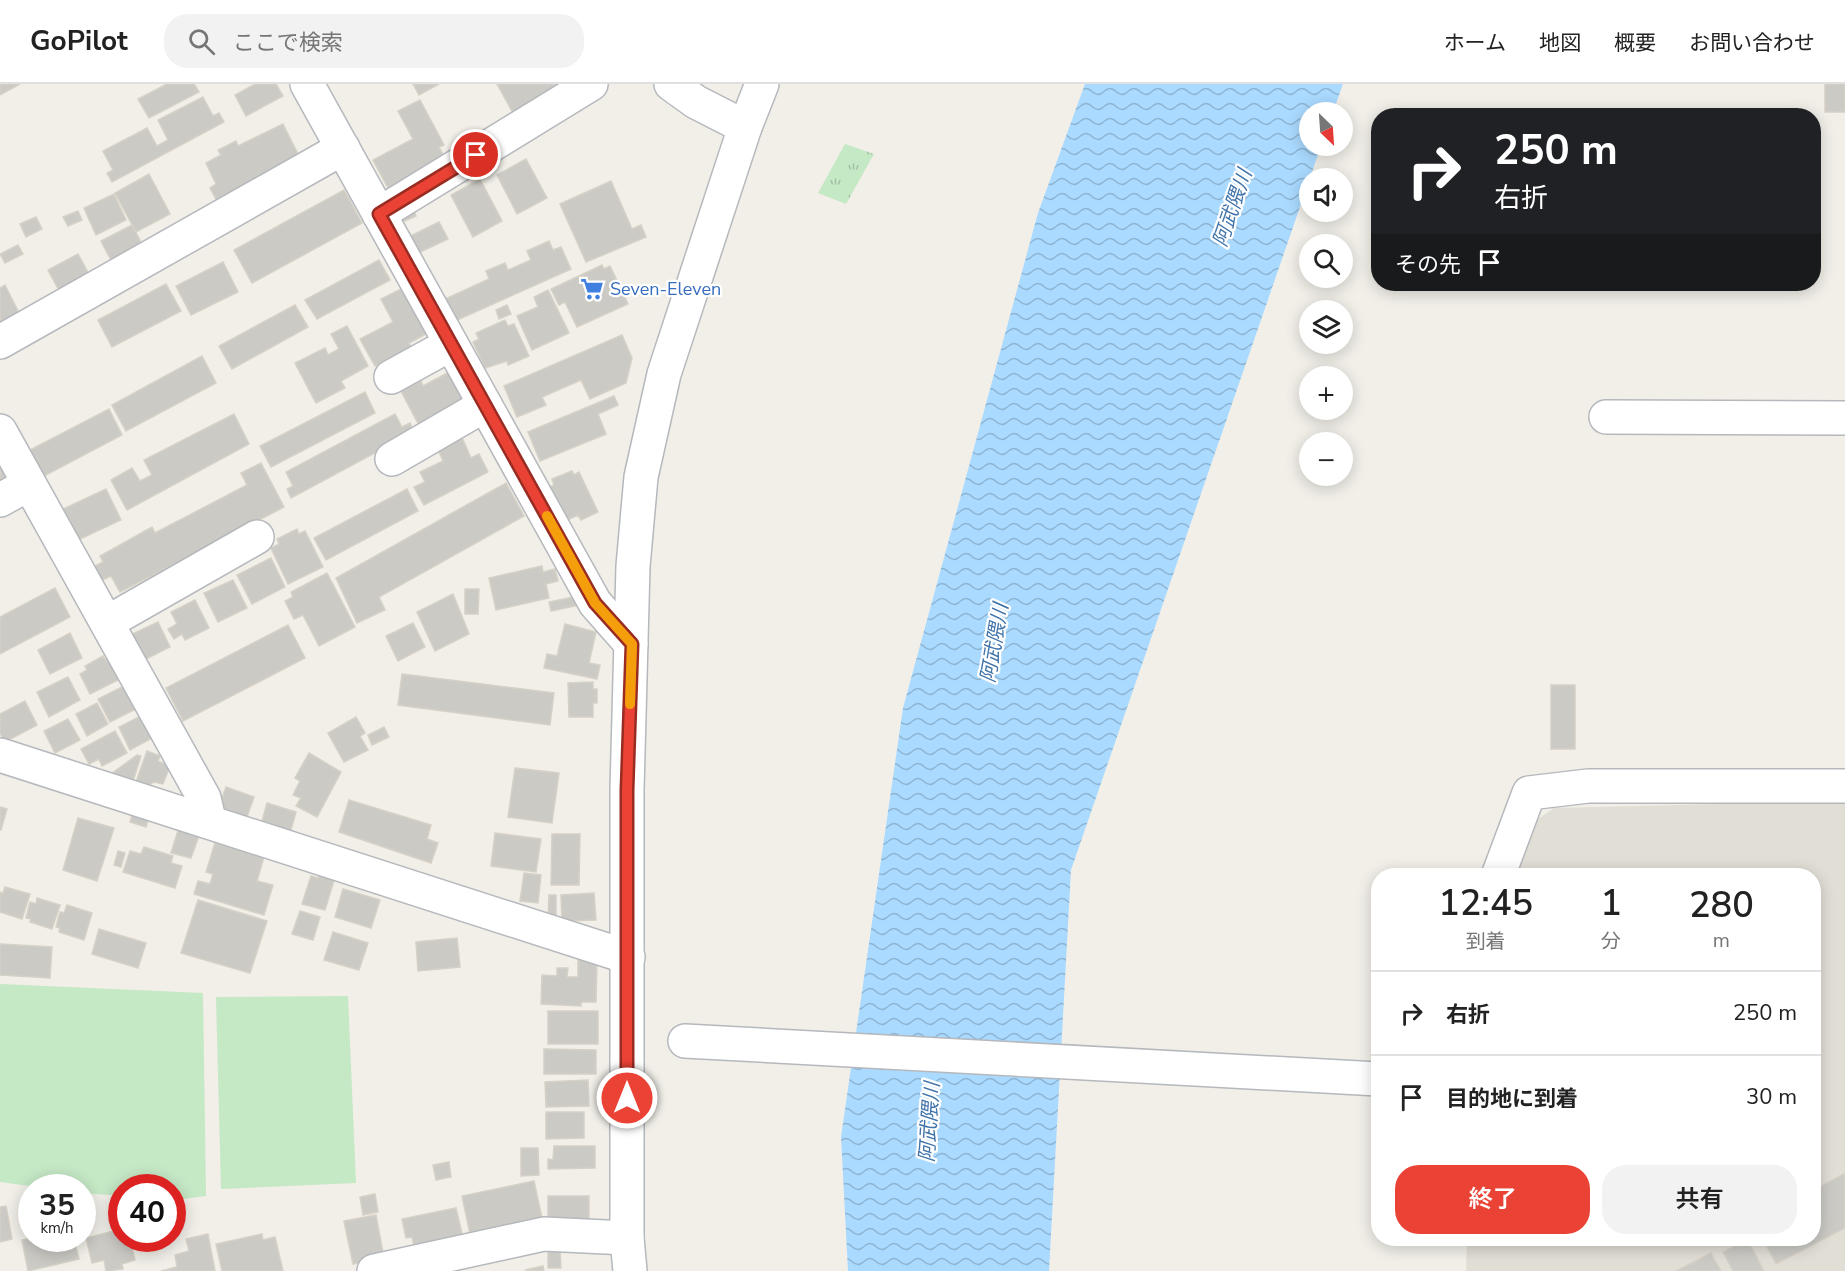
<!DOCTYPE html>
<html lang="ja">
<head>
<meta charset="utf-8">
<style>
	:root { --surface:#fff; --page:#f2f2f2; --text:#222; --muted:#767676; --line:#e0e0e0; --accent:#ea4335 }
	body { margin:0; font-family:"Nunito Sans","Noto Sans JP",sans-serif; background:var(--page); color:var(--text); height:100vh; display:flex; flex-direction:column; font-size:22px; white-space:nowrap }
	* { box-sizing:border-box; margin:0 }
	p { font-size:20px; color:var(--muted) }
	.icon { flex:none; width:33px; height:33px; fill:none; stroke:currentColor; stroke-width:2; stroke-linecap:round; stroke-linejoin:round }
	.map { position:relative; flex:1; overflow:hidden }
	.panel { position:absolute; left:1371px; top:784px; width:450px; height:378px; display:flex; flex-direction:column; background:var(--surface); border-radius:24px; box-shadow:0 3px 15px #0003 }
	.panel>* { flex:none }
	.banner { position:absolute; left:1371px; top:24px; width:450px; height:183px; border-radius:24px; box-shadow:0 3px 15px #0003; background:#202124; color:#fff; overflow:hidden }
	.needle { width:39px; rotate:155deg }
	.tools { position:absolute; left:1299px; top:18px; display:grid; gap:12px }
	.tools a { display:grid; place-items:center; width:54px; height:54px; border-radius:50%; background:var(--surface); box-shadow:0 3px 15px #0003; font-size:30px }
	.speed { position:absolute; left:18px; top:1090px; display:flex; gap:12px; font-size:30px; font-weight:700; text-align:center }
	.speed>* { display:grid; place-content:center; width:78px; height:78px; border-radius:50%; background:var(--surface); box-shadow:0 3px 15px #0003; line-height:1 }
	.speed small { font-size:15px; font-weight:400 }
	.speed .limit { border:9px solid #d22; background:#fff; color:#111 }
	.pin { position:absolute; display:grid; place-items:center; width:51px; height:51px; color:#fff; margin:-26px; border:3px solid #fff; border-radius:50%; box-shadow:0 2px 6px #0007 }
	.me { position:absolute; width:66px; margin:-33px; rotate:0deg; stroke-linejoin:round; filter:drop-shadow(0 0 4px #0008) }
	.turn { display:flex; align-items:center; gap:21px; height:126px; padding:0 24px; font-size:27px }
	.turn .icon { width:78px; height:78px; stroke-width:2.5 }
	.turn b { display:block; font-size:42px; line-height:51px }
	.then { display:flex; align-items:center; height:57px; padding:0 24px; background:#0003; gap:12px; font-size:22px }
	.eta { display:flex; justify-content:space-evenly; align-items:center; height:102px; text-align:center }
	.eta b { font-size:36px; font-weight:600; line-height:42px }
	.cta { display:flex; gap:12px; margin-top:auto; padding:12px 24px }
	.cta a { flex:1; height:69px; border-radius:24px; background:var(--accent); color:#fff; font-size:24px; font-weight:600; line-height:69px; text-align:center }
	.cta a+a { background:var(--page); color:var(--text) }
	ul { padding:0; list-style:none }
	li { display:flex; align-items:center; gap:18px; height:84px; padding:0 24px; border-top:2px solid var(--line) }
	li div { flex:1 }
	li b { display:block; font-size:22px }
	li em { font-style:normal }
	header { display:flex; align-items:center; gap:36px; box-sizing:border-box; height:84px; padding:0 30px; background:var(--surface); border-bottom:2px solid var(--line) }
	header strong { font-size:28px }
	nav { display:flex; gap:33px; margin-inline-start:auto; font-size:21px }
	.search { width:420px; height:54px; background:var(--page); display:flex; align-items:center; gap:15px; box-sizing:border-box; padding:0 21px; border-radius:24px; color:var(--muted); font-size:22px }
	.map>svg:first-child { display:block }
	.education { fill:#e1ded6 }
	.grass { fill:url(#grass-tufts) }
	.pitch { fill:#c5e8c5 }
	.water { fill:url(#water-waves) }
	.building { fill:#cccac5; stroke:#d6d1c6; stroke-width:1.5 }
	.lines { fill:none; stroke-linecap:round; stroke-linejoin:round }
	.minor-casing { stroke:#b5b8bc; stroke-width:36 }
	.minor { stroke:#fff; stroke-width:33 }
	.route-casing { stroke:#982c22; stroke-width:15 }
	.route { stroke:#ea4335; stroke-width:10 }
	.slow { stroke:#f59e0b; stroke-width:10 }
	.labels { text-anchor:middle; stroke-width:4.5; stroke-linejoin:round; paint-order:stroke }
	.shop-label { font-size:18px; fill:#366cbe; stroke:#fff; text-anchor:start }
	.water-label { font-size:20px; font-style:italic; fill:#4174aa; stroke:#fff }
</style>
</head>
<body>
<header>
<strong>GoPilot</strong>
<div class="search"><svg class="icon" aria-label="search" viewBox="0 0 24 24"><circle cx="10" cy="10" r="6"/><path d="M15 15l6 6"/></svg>ここで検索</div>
<nav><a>ホーム</a><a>地図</a><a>概要</a><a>お問い合わせ</a></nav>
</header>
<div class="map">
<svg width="1845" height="1187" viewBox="0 0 1845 1187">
	<defs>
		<pattern id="grass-tufts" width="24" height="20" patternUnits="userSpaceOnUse" patternTransform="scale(1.5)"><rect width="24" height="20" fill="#c5e8c5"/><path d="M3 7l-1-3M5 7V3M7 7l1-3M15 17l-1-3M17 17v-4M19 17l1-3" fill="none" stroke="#a3c0a4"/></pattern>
		<pattern id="water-waves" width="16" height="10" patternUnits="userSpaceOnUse" patternTransform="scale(1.5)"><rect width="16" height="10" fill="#aadaff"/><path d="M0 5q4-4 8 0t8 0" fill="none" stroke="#8eb4d2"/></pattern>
	</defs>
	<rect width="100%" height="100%" fill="#f1efe8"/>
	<path class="education" d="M 1845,717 L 1845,1187 L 1466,1187 L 1467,1155 L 1814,1155 L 1814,792 L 1511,792 L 1525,744 L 1554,724 Z"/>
	<path class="grass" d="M 845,60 L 874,70 L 846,120 L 818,109 Z"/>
	<g class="pitch">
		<path d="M 0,900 L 203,909 L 206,1112 L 174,1116 L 172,1104 L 122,1104 L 121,1112 L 83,1109 L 82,1104 L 45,1104 L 0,1098 Z"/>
		<path d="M 348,912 L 356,1099 L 221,1105 L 216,913 Z"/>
	</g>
	<path class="water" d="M 1085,0 L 1343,0 L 1333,28 L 1310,28 L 1310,62 L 1321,62 L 1071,786 L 1049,1187 L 848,1187 L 841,1053 L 903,624 L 1038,129 Z"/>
	<g class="building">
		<path d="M 0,0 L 20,0 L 0,11 Z"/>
		<path d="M 167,0 L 194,0 L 199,8 L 149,34 L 138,15 Z"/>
		<path d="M 255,0 L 276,0 L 283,12 L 246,32 L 235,11 Z"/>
		<path d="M 413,0 L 439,0 L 419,11 Z"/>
		<path d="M 497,0 L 567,0 L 513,29 Z"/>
		<rect x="1825" y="0" width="20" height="28"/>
		<path d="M 203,13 L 213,32 L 219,29 L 224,38 L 112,98 L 107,89 L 113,86 L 103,67 L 147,44 L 157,62 L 168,56 L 158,36 Z"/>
		<path d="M 420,16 L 444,61 L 439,63 L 445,74 L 388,104 L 373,76 L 413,55 L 398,27 Z"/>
		<path d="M 283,40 L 301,76 L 218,119 L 210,104 L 216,100 L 206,79 L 221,71 L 218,66 L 236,57 L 238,62 Z"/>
		<path d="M 526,75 L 547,114 L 517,130 L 497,91 Z"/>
		<path d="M 149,90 L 170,130 L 136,148 L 115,109 Z"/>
		<path d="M 480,95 L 502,137 L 473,153 L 451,111 Z"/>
		<path d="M 611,97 L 632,145 L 641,141 L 646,153 L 586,178 L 560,120 Z"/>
		<path d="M 344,106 L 362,139 L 252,199 L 234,166 Z"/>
		<path d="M 114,110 L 126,136 L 96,151 L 84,124 Z"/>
		<path d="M 412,122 L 416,132 L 400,139 L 396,129 Z"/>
		<path d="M 78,127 L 82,136 L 68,142 L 63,133 Z"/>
		<path d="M 36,133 L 42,145 L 26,153 L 20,140 Z"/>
		<path d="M 439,138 L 448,155 L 414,171 L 406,154 Z"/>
		<path d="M 132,141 L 144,164 L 113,180 L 101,157 Z"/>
		<path d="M 549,157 L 553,166 L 561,163 L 571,185 L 455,237 L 445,215 L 489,195 L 486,187 L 505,179 L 508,186 L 531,176 L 527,167 Z"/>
		<path d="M 18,161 L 23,170 L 5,179 L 0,170 Z"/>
		<path d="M 78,170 L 92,196 L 62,212 L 48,186 Z"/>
		<path d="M 379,176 L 390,196 L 317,235 L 305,216 Z"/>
		<path d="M 223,178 L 238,208 L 191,231 L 176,202 Z"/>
		<path d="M 602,181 L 604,185 L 610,182 L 628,220 L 577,243 L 565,218 L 559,221 L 551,205 Z"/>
		<path d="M 166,200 L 181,227 L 112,263 L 98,236 Z"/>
		<path d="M 5,201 L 21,233 L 0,244 L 0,204 Z"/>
		<path d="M 407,202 L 430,248 L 409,259 L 411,263 L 375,282 L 360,255 L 393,238 L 381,215 Z"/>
		<path d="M 548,206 L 569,249 L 532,266 L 517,232 L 538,223 L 534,213 Z"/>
		<path d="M 295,221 L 308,243 L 232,285 L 219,262 Z"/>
		<path d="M 507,221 L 511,230 L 499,235 L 496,226 Z"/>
		<path d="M 505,236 L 508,242 L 514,240 L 529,272 L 508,281 L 507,277 L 485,284 L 473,258 L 479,255 L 476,249 Z"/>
		<path d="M 347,242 L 368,282 L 341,297 L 345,304 L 316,319 L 295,279 L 325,264 L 328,271 L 339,265 L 331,250 Z"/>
		<path d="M 622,251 L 632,274 L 626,299 L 590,315 L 581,296 L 542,313 L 546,321 L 517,333 L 504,302 Z"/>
		<path d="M 202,272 L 216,299 L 126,347 L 112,321 Z"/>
		<path d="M 451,287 L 469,319 L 421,345 L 401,307 L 421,297 L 423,302 Z"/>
		<path d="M 365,308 L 375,329 L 271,383 L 260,362 Z"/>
		<path d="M 614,312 L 618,321 L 598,330 L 606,350 L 540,377 L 528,348 Z"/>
		<path d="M 109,325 L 122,351 L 44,392 L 30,366 Z"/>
		<path d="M 234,330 L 249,360 L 127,426 L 111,396 L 132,384 L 140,397 L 152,391 L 144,376 Z"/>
		<path d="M 395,330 L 402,343 L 410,339 L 414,348 L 291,414 L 287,405 L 293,402 L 286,388 Z"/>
		<path d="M 460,349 L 471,374 L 479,370 L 488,388 L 424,421 L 414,403 L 425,398 L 420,388 L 443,377 L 436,361 Z"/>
		<path d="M 261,379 L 284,423 L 120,508 L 111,492 L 98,498 L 91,484 L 103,478 L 100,472 L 152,443 L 155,449 L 247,401 L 241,389 Z"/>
		<path d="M 0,380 L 7,393 L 0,397 Z"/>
		<path d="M 572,387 L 574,391 L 579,388 L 598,428 L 581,436 L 578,431 L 563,438 L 547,404 L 554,401 L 552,395 Z"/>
		<path d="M 506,399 L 524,432 L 379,513 L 385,526 L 357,539 L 336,494 Z"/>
		<path d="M 106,405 L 121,436 L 78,456 L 63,425 Z"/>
		<path d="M 407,405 L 418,427 L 326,476 L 314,454 Z"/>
		<path d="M 297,445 L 299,450 L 305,447 L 323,483 L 288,500 L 271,464 L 279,460 L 277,455 Z"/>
		<path d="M 271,474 L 285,503 L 252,520 L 237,491 Z"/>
		<path d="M 542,482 L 543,488 L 555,485 L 558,497 L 546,500 L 549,514 L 496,526 L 489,494 Z"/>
		<path d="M 327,489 L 355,543 L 319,562 L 303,531 L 294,535 L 285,517 L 293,513 L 291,508 Z"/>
		<path d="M 233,496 L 247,524 L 218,538 L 204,509 Z"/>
		<path d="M 55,504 L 70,533 L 0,570 L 0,533 Z"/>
		<path d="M 465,505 L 479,505 L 478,530 L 465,530 Z"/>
		<path d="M 453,510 L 469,550 L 435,567 L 417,528 Z"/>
		<path d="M 578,512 L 580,521 L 551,527 L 549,518 Z"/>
		<path d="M 195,516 L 209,544 L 185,556 L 182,550 L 174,555 L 168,545 L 177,540 L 171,528 Z"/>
		<path d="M 158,538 L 170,563 L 142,577 L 130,551 Z"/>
		<path d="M 413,539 L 425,563 L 398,577 L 386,552 Z"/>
		<path d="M 565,540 L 596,548 L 589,579 L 600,581 L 597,595 L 544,584 L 547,570 L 557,572 Z"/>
		<path d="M 288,541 L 305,574 L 183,637 L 166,604 Z"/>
		<path d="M 70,549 L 82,574 L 50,590 L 38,566 Z"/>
		<path d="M 103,572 L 106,577 L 111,574 L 122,594 L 90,610 L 80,590 L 87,586 L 85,582 Z"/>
		<path d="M 402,590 L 554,609 L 550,641 L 398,621 Z"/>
		<path d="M 68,593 L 80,616 L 49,633 L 37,608 Z"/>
		<path d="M 593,598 L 593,605 L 597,605 L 597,619 L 593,619 L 593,633 L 569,633 L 568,599 Z"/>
		<rect x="1551" y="601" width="24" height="64"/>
		<path d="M 124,602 L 136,625 L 110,638 L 98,615 Z"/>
		<path d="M 25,617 L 37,641 L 5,658 L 0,649 L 0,630 Z"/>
		<path d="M 97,619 L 108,640 L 87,652 L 76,630 Z"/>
		<path d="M 143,631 L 154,653 L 130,666 L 119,643 Z"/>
		<path d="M 356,633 L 365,649 L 360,652 L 368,666 L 344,678 L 328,649 Z"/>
		<path d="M 68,635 L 80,656 L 55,669 L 44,647 Z"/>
		<path d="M 384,643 L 389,653 L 372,661 L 368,651 Z"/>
		<path d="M 115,647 L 127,669 L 102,682 L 99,675 L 89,680 L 81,665 Z"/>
		<path d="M 147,667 L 160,672 L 158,677 L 170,682 L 163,700 L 154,698 L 148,702 L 136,698 Z"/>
		<path d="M 309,669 L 341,688 L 317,733 L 296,722 L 301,714 L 293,711 L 300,697 L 295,694 Z"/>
		<path d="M 137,671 L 141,672 L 133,697 L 111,690 Z"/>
		<path d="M 515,684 L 559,689 L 552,739 L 508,733 Z"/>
		<path d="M 226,703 L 254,713 L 246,736 L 218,725 Z"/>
		<path d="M 349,716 L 431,741 L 427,755 L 438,759 L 431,779 L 339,748 Z"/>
		<path d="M 267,719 L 296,728 L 290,749 L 261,741 Z"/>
		<path d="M 0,723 L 7,725 L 1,746 L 0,746 Z"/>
		<path d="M 133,727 L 149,732 L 146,743 L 130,738 Z"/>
		<path d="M 78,734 L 114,744 L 97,797 L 63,786 Z"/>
		<path d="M 180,740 L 201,746 L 191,774 L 171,769 Z"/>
		<path d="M 495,749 L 541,755 L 536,788 L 491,782 Z"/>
		<path d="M 552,750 L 580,750 L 579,801 L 551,801 Z"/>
		<path d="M 215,759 L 264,773 L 257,797 L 273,801 L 264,831 L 194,810 L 198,797 L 210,800 L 213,790 L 206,788 Z"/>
		<path d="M 144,763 L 173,772 L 171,779 L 182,782 L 175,804 L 123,788 L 130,767 L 141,770 Z"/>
		<path d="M 118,767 L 125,769 L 121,783 L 114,781 Z"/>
		<path d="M 320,785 L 336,790 L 325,826 L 302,820 L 311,792 L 318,794 Z"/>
		<path d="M 524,789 L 541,791 L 538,819 L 520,817 Z"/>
		<path d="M 5,803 L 30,810 L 22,835 L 0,828 L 0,808 L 3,809 Z"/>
		<path d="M 343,805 L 380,816 L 371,844 L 335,833 Z"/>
		<path d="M 594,809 L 596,836 L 562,837 L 561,811 Z"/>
		<path d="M 549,811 L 556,811 L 556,833 L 548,833 Z"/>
		<path d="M 37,814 L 60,821 L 52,845 L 30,838 L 31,835 L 26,834 L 30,818 L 36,820 Z"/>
		<path d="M 198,816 L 267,837 L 250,889 L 181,869 Z"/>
		<path d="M 67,821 L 92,829 L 84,856 L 59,848 L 60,844 L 56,843 L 60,828 L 64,829 Z"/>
		<path d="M 300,827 L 320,833 L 313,856 L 292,850 Z"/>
		<path d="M 99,845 L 146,859 L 138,884 L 92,870 Z"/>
		<path d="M 333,848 L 368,859 L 359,886 L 324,876 Z"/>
		<path d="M 457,854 L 460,883 L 418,887 L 416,858 Z"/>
		<path d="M 0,860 L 52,863 L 50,894 L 0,891 Z"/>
		<path d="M 578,876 L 597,877 L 596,918 L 581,918 L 581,922 L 541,920 L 542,891 L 557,892 L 557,884 L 568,884 L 567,893 L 578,893 Z"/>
		<rect x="548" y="927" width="50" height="33"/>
		<path d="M 544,965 L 596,966 L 596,990 L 544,990 Z"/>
		<path d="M 588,996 L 589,1022 L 546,1023 L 545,998 Z"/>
		<path d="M 546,1028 L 584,1028 L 584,1054 L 546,1055 Z"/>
		<path d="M 554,1062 L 595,1062 L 595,1084 L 548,1085 L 548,1075 L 553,1076 Z"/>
		<path d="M 521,1064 L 538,1064 L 539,1091 L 521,1092 Z"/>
		<path d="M 449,1078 L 451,1093 L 436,1096 L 433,1081 Z"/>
		<path d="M 1845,1089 L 1845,1144 L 1776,1180 L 1763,1155 L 1814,1155 L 1814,1106 Z"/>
		<path d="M 534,1097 L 542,1134 L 470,1150 L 462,1112 Z"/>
		<path d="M 375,1110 L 378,1128 L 363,1131 L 360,1113 Z"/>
		<rect x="548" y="1112" width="41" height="27"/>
		<path d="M 6,1122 L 12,1155 L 0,1158 L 0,1123 Z"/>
		<path d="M 456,1124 L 463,1154 L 415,1165 L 412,1153 L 406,1154 L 402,1135 Z"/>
		<path d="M 376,1131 L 384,1174 L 353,1180 L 344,1137 Z"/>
		<path d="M 122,1145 L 122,1155 L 130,1155 L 135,1176 L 122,1180 L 123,1185 L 106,1187 L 104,1176 L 92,1179 L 86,1154 Z"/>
		<path d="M 208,1150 L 215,1187 L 161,1187 L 177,1183 L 175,1171 L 189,1167 L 186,1155 Z"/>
		<path d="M 262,1150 L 263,1156 L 275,1153 L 283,1187 L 222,1187 L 216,1160 Z"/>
		<path d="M 32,1154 L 74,1155 L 79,1175 L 28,1187 L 22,1156 Z"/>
		<path d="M 1747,1155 L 1764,1187 L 1733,1187 L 1723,1168 Z"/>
		<path d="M 560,1166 L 561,1184 L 548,1184 L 548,1167 Z"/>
		<path d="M 1711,1169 L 1721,1187 L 1676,1187 Z"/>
		<path d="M 543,1182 L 544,1187 L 525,1186 Z"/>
	</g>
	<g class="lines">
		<g class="minor-casing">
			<g id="minor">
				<path d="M 307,0 L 595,519 L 631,560"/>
				<path d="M 671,0 L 696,18 L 745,43"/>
				<path d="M 379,130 L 591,0"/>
				<path d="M 0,258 L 343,64"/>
				<path d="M 391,293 L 451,260"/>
				<path d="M 1606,333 L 1845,334"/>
				<path d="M 0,347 L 204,714 L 209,736"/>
				<path d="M 392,375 L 485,321"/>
				<path d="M 0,416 L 29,400"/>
				<path d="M 108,538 L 257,453"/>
				<path d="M 0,671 L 628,873"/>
				<path d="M 1498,792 L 1529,709 L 1588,702 L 1845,702"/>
				<path d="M 685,957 L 1378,995"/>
				<path d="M 374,1187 L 544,1150 L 627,1154"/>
				<path d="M 630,1187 L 627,1154 L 627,706 L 633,482 L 641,393 L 664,290 L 745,43 L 762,0"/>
			</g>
		</g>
		<use href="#minor" class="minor"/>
	</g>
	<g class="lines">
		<g class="route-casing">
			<path id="route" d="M 476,71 L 379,130 L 595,519 L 632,560 L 627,706 L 627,1014"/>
		</g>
		<use href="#route" class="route"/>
		<path class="slow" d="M 547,432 L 595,519 L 632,560 L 630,620"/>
	</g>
	<defs>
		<g id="supermarket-bare" transform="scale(1.8)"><path d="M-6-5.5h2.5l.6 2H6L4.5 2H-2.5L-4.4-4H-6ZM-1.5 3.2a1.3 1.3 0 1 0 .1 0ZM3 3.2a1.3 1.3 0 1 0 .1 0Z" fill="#3f7fe0" stroke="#fff" stroke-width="2.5" paint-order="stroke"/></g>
	</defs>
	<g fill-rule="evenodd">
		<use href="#supermarket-bare" x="592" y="205"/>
	</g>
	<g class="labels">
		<g class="shop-label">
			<text x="610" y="211">Seven-Eleven</text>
		</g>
		<g class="water-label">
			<text transform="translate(1232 124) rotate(-71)" y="7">阿武隈川</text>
			<text transform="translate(994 559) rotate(-80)" y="7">阿武隈川</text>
			<text transform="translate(929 1038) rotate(-86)" y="7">阿武隈川</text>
		</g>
	</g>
</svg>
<div class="tools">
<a><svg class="needle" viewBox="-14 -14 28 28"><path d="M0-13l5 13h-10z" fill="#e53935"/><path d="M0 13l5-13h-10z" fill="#767676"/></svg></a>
<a><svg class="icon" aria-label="sound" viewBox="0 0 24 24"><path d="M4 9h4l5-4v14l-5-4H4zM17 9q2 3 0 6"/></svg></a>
<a><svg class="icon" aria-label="search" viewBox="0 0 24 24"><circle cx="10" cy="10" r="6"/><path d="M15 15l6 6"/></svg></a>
<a><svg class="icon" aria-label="layers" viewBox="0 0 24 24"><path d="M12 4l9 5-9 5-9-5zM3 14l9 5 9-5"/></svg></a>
<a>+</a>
<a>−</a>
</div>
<div class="speed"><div>35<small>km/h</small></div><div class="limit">40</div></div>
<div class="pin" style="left:476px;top:71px;background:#d93025"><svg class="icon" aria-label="arrive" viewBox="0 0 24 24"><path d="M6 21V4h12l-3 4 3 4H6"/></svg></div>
<svg class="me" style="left:627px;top:1014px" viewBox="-20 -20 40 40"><circle r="17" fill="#ea4335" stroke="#fff" stroke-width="3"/><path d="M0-11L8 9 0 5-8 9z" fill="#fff"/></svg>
<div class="banner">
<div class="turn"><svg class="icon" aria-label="right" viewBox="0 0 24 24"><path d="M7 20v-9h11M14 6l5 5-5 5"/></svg><div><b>250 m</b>右折</div></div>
<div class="then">その先<svg class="icon" aria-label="arrive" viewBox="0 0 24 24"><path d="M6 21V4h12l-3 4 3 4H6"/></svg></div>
</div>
<section class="panel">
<div class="eta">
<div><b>12:45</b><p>到着</p></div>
<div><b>1</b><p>分</p></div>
<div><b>280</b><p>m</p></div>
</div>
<ul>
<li><svg class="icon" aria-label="right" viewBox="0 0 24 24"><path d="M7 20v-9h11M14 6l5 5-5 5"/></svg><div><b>右折</b></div><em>250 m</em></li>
<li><svg class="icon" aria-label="arrive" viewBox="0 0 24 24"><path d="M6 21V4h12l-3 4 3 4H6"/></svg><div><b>目的地に到着</b></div><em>30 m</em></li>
</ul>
<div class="cta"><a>終了</a><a>共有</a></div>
</section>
</div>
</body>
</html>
